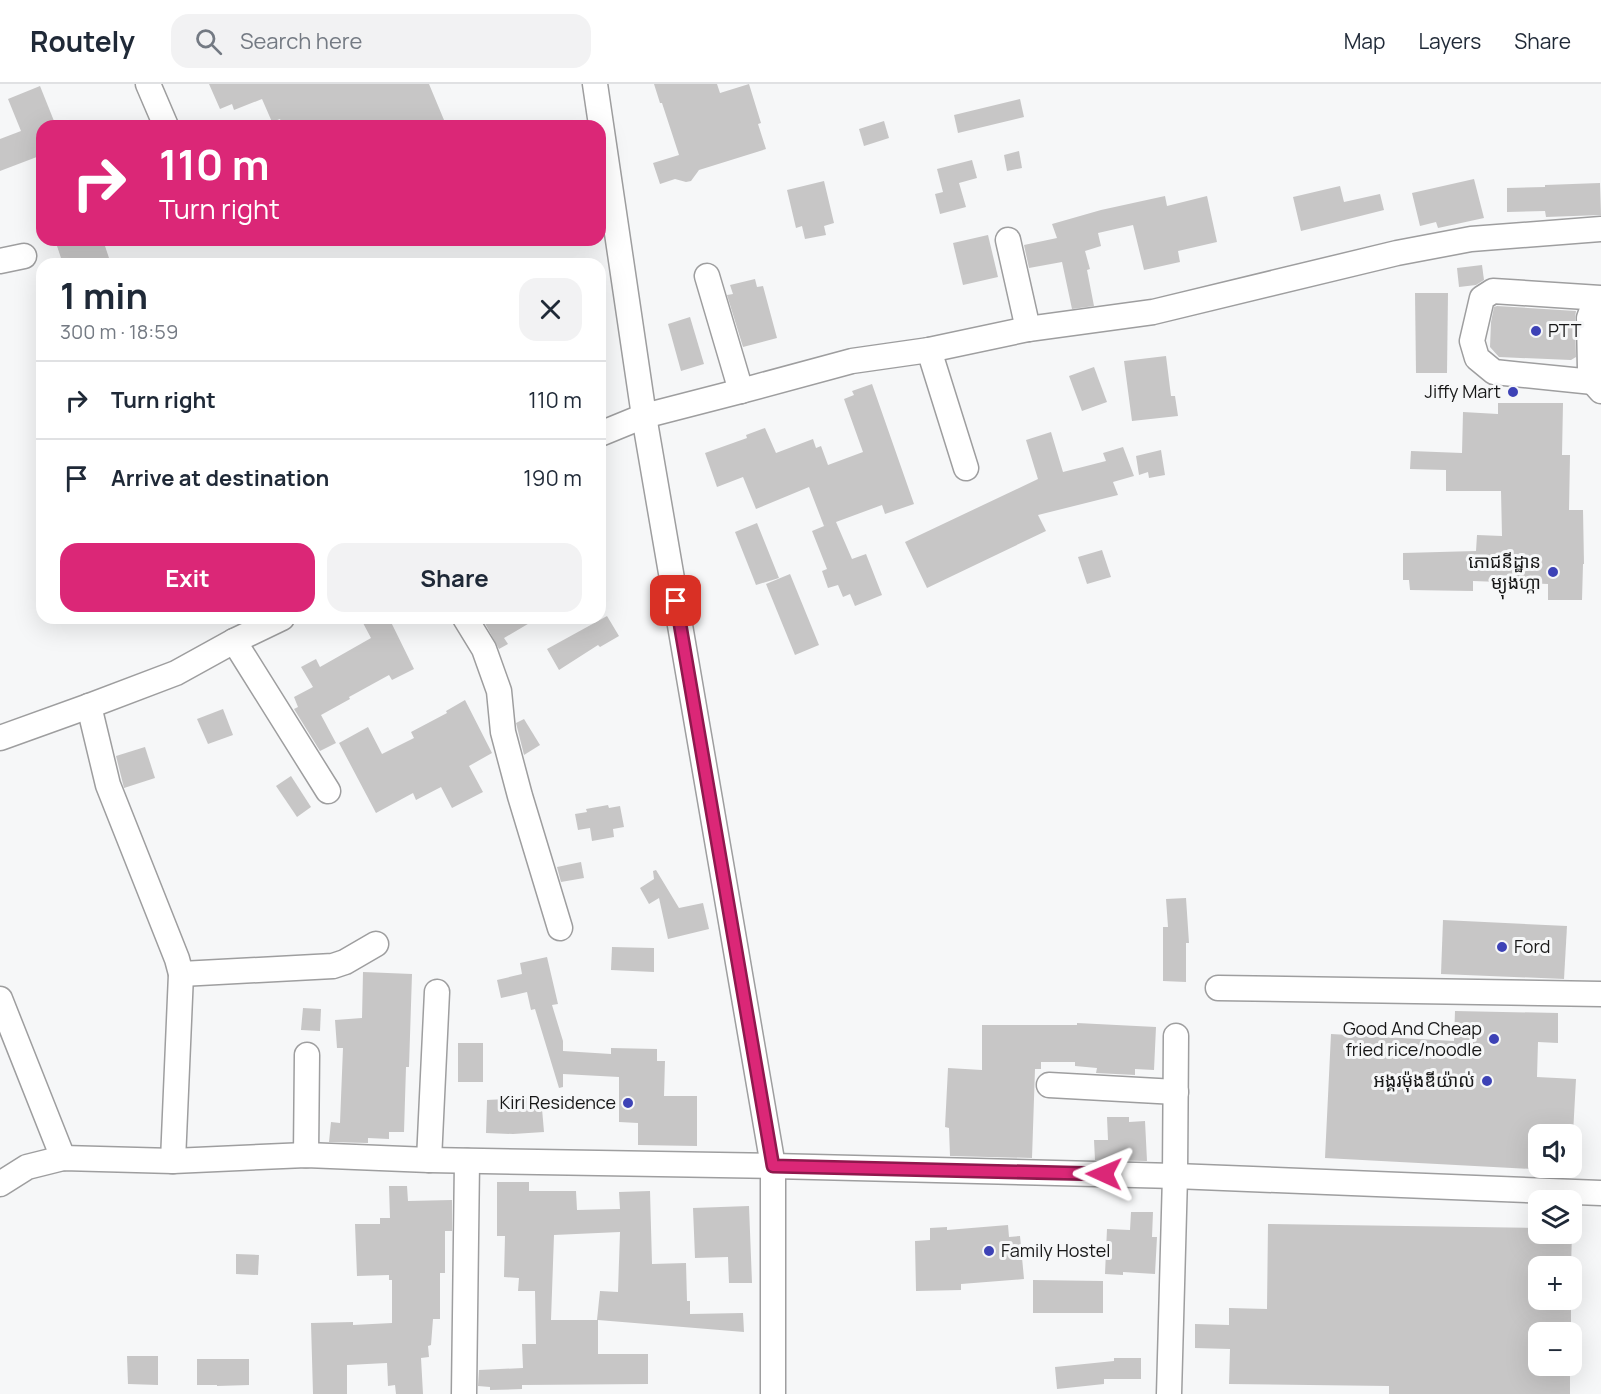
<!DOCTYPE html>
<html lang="en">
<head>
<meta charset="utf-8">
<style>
	:root { --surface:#fff; --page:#f2f2f3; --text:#1f2937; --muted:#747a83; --line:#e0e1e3; --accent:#db2777 }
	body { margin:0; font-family:Manrope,"Noto Sans Khmer",sans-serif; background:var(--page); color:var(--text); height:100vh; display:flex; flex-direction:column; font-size:22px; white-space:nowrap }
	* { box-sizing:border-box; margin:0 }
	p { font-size:20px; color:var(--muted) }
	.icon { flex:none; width:33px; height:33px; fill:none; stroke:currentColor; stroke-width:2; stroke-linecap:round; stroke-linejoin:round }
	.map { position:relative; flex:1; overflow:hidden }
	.side { position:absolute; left:36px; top:174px; width:570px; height:366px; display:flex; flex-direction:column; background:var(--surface); border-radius:18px; box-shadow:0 6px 24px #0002 }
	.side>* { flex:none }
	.banner { position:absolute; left:36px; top:36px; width:570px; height:126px; border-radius:18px; box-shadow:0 6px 24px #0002; background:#db2777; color:#fff; overflow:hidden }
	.tools { position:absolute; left:1528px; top:1040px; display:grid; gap:12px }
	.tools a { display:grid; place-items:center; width:54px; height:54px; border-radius:12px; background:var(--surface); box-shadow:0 6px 24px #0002; font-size:30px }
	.pin { position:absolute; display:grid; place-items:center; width:51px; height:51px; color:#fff; margin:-26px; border-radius:12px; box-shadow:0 3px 9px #0006 }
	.me { position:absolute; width:66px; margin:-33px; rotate:271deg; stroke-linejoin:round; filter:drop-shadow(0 0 4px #0008) }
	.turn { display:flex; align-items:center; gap:21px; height:126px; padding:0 24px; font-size:27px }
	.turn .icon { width:78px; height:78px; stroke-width:2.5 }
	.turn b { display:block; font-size:42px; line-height:51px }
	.round { display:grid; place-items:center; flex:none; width:63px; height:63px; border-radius:18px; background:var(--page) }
	.headline { display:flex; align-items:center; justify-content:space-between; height:102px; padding:0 24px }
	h1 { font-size:36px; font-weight:700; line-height:45px }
	.button { display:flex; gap:12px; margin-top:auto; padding:12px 24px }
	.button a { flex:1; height:69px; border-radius:18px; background:var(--accent); color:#fff; font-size:24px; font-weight:700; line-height:69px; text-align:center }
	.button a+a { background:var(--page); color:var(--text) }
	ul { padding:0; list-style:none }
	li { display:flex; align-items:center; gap:18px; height:78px; padding:0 24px; border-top:2px solid var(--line) }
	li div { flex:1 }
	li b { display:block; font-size:22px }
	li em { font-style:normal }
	header { display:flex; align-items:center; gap:36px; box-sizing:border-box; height:84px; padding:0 30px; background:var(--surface); border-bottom:2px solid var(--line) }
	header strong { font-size:28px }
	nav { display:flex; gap:33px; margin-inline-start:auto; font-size:21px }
	.search { width:420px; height:54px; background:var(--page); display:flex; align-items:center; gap:15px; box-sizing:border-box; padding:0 21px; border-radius:18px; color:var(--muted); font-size:22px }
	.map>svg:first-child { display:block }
	.building { fill:#c7c6c6; fill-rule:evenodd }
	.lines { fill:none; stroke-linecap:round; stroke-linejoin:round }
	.minor-casing { stroke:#9e9e9f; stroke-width:27 }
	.minor { stroke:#fff; stroke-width:24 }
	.route-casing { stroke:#8e194d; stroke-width:15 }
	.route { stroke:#db2777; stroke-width:10 }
	.poi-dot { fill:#3d42b6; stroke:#f6f7f8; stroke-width:2 }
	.labels { text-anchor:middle; stroke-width:6; stroke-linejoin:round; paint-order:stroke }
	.poi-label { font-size:18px; fill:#181818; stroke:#f6f7f8; text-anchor:end }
</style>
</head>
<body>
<header>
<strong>Routely</strong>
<div class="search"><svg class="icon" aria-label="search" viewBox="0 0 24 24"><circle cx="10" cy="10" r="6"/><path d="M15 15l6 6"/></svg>Search here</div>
<nav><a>Map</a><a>Layers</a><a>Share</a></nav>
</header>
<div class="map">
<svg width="1601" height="1310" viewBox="0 0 1601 1310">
	<rect width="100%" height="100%" fill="#f6f7f8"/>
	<g class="building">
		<path d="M 209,0 L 429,0 L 444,36 L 428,42 L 283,42 L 280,35 L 272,38 L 262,15 L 234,26 L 232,20 L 220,25 Z"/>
		<path d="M 654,0 L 717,0 L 720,9 L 749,0 L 761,39 L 758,40 L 766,65 L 699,86 L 691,97 L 686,98 L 675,95 L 660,100 L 653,79 L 679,71 L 662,19 L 660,19 Z"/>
		<path d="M 40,2 L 56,42 L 42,42 L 42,71 L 0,87 L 0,55 L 21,47 L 8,15 Z"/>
		<path d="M 1020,15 L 1024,33 L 958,49 L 954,31 Z"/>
		<path d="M 884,37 L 889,54 L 864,62 L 859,45 Z"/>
		<path d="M 1019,67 L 1022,84 L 1007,87 L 1004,71 Z"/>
		<path d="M 972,76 L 977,94 L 959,99 L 966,123 L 940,130 L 935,110 L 943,108 L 937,85 Z"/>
		<path d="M 1474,95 L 1484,134 L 1438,144 L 1436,138 L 1420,142 L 1412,109 Z"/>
		<path d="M 824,97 L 834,139 L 824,142 L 826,151 L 805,155 L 802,142 L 796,144 L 787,106 Z"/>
		<path d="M 1600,99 L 1601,131 L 1546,133 L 1545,127 L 1507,128 L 1507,104 L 1545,103 L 1545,101 Z"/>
		<path d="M 1340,102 L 1344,118 L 1380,110 L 1384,126 L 1301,147 L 1293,113 Z"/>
		<path d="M 1165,112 L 1167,122 L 1207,112 L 1217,158 L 1178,167 L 1180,178 L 1144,186 L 1133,141 L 1098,149 L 1101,162 L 1085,167 L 1090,185 L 1087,186 L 1094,222 L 1072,225 L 1062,178 L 1029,184 L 1024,161 L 1057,154 L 1052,140 L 1101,126 Z"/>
		<path d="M 988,151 L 998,193 L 963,201 L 953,159 Z"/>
		<path d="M 55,156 L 103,156 L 111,180 L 63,180 Z"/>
		<path d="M 1482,181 L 1484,196 L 1476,201 L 1459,203 L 1457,184 Z"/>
		<path d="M 755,195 L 757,203 L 763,202 L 777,254 L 743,263 L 727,211 L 733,210 L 730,201 Z"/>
		<path d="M 1415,209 L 1448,209 L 1447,289 L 1416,289 Z"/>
		<path d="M 1497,222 L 1576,227 L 1575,234 L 1576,273 L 1571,276 L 1499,273 L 1490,263 L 1491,238 L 1494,223 Z"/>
		<path d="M 690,233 L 704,280 L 681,287 L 668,240 Z"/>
		<path d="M 1166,272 L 1171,312 L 1175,312 L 1178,332 L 1132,337 L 1124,277 Z"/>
		<path d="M 1094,283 L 1107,318 L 1082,327 L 1069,292 Z"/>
		<path d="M 872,300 L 914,420 L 885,430 L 882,421 L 836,438 L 852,475 L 866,470 L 882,511 L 855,522 L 850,510 L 843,513 L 838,501 L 828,504 L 822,487 L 827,485 L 812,447 L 829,440 L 824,442 L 809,403 L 756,425 L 743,393 L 717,403 L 705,369 L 747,354 L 746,351 L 765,344 L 776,369 L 813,355 L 816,364 L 821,362 L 828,381 L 863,368 L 844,315 L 854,311 L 852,307 Z"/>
		<path d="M 1498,319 L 1563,319 L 1562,371 L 1570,371 L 1569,426 L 1583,426 L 1584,480 L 1583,480 L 1582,516 L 1548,516 L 1548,500 L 1473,497 L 1473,507 L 1410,506 L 1409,496 L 1403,496 L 1403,469 L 1476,467 L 1477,451 L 1502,452 L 1501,407 L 1446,407 L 1446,386 L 1410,385 L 1411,367 L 1462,369 L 1463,328 L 1498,330 Z"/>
		<path d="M 1051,348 L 1063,388 L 1106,377 L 1103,369 L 1123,363 L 1134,392 L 1113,398 L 1118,411 L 1038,431 L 1046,447 L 927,504 L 905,458 L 1038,395 L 1026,356 Z"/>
		<path d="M 1161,366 L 1165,391 L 1149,394 L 1148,388 L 1139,391 L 1136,372 Z"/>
		<path d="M 757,439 L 779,494 L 756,501 L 735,448 Z"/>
		<path d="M 1102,466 L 1111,493 L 1087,500 L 1078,473 Z"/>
		<path d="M 790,490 L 819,561 L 795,571 L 766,500 Z"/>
		<path d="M 607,532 L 619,552 L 600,563 L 598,561 L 559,586 L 547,565 Z"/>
		<path d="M 373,534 L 389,534 L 414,585 L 392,596 L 389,591 L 349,613 L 350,615 L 321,631 L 336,659 L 320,667 L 294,625 L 298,623 L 294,613 L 313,603 L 301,583 L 316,575 L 320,583 L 371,554 L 363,539 Z"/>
		<path d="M 482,534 L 538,534 L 504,554 L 508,560 L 499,565 Z"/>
		<path d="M 465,616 L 492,669 L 469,682 L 483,708 L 452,724 L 441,703 L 416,716 L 413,709 L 376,729 L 339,659 L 368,643 L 382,670 L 414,654 L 411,648 L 447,629 L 446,627 Z"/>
		<path d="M 223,625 L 233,651 L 208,660 L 197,635 Z"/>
		<path d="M 524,635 L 540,661 L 524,671 L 516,639 Z"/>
		<path d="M 145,663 L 155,694 L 124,704 L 116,672 Z"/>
		<path d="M 291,692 L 311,723 L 297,733 L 276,702 Z"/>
		<path d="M 608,721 L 609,724 L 620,722 L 624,743 L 613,745 L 614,753 L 592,757 L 590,744 L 578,746 L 575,730 L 587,728 L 586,725 Z"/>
		<path d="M 581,778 L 584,794 L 561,798 L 557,783 Z"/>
		<path d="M 656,786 L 679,824 L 703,819 L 709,845 L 668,855 L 659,814 L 649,820 L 640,804 L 654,795 L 653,787 Z"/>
		<path d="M 1186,814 L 1189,859 L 1186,859 L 1186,898 L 1163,897 L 1163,843 L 1168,843 L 1166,815 Z"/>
		<path d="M 1443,836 L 1567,842 L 1564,895 L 1441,890 Z"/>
		<path d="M 612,863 L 654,864 L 654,888 L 611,886 Z"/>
		<path d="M 547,873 L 558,920 L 552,921 L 563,957 L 563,967 L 611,970 L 611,964 L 657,965 L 657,977 L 665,977 L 664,1012 L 697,1012 L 697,1062 L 638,1061 L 638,1039 L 619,1038 L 619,993 L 563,990 L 563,1003 L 559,1004 L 535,925 L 531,926 L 527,908 L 501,914 L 497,896 L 522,890 L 520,879 Z"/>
		<path d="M 363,888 L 412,890 L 409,983 L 406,983 L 404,1048 L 389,1048 L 389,1055 L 368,1054 L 368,1059 L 329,1058 L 331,1038 L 340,1039 L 343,964 L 337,964 L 335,936 L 362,934 Z"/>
		<path d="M 303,924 L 321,925 L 320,947 L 301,946 Z"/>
		<path d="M 1455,927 L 1558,929 L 1558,959 L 1538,958 L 1537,993 L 1576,995 L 1573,1050 L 1539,1050 L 1539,1059 L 1533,1059 L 1532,1085 L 1325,1074 L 1331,950 L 1454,957 Z"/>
		<path d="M 1077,939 L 1156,943 L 1154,986 L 1135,985 L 1135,991 L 1096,989 L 1097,984 L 1075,982 L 1075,978 L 1041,978 L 1041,985 L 1035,985 L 1032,1074 L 950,1072 L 949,1044 L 945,1043 L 948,984 L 982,986 L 982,941 L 1077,941 Z"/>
		<rect x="458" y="959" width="25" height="39"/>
		<path d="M 541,1013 L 544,1048 L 513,1050 L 486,1049 L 487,1016 Z"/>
		<path d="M 1107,1033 L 1129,1033 L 1129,1038 L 1145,1037 L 1147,1077 L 1095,1076 L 1094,1056 L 1108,1056 Z"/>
		<path d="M 497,1098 L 529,1098 L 529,1107 L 576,1107 L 577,1126 L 620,1125 L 619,1108 L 650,1107 L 652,1180 L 686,1179 L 687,1217 L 690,1217 L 690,1230 L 743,1229 L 744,1248 L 598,1236 L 598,1270 L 648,1270 L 648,1300 L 522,1301 L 522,1305 L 490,1306 L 490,1303 L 478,1302 L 479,1286 L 523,1284 L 522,1260 L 536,1260 L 535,1207 L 518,1207 L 519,1194 L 504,1193 L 505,1152 L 497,1152 ZM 620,1148 L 618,1208 L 600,1207 L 597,1236 L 551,1236 L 554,1151 Z"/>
		<path d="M 389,1102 L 407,1102 L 408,1117 L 452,1116 L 452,1147 L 445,1147 L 445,1189 L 440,1189 L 440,1235 L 433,1235 L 431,1261 L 428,1262 L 429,1273 L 421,1274 L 423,1310 L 396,1310 L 395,1301 L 388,1302 L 387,1279 L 347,1281 L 347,1310 L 313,1310 L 311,1239 L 353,1238 L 353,1241 L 392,1239 L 392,1196 L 389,1196 L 389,1191 L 357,1192 L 355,1140 L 380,1140 L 380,1134 L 390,1134 Z"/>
		<path d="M 749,1122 L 752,1199 L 729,1199 L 728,1173 L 695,1174 L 693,1124 Z"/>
		<path d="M 1131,1128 L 1153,1128 L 1152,1153 L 1157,1153 L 1155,1190 L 1123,1188 L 1123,1191 L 1105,1190 L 1107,1145 L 1130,1146 Z"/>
		<path d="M 1268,1140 L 1539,1144 L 1539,1149 L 1572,1149 L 1571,1182 L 1539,1182 L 1539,1215 L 1571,1215 L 1571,1248 L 1539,1248 L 1539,1281 L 1570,1281 L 1570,1310 L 1389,1310 L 1389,1302 L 1229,1300 L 1230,1265 L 1195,1264 L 1195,1240 L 1229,1241 L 1229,1224 L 1267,1225 Z"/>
		<path d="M 1008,1141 L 1009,1153 L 1020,1152 L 1024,1195 L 961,1200 L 961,1206 L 916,1207 L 915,1157 L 930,1156 L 930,1144 L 947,1143 L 947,1146 Z"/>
		<path d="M 236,1170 L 259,1171 L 258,1191 L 236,1190 Z"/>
		<path d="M 1033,1196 L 1103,1197 L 1103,1229 L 1033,1229 Z"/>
		<path d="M 127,1272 L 158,1272 L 158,1301 L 128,1300 Z"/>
		<path d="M 1114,1274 L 1141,1274 L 1141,1295 L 1104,1295 L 1104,1300 L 1057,1305 L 1055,1283 L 1114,1277 Z"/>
		<path d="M 197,1275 L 249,1275 L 249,1301 L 217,1302 L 217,1301 L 197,1301 Z"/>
	</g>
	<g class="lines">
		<g class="minor-casing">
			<g id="minor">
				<path d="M 148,0 L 166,42"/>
				<path d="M 595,0 L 644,332 L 773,1082 L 773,1310"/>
				<path d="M 1008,156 L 1028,245"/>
				<path d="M 0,177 L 24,172"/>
				<path d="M 707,192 L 741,307"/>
				<path d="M 1601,216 L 1593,223 L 1589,234 L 1590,286 L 1593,298 L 1601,307"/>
				<path d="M 929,266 L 966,384"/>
				<path d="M 1593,298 L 1494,288 L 1477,274 L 1472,257 L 1482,214 L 1493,207 L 1601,214"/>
				<path d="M 600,350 L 644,332 L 741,307 L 852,277 L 929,266 L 1028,245 L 1153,228 L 1397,169 L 1471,155 L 1601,145"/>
				<path d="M 465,534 L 484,565 L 499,607 L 503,648 L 520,712 L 560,844"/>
				<path d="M 234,557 L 328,707"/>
				<path d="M 89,622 L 108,701 L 177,875 L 181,890 L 173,1077"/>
				<path d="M 0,654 L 89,622 L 176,589 L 234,557 L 282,534"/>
				<path d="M 181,890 L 333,882 L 345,878 L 376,860"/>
				<path d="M 1218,904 L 1601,910"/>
				<path d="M 0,915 L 63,1074"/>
				<path d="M 1049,1001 L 1176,1008"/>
				<path d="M 306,1071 L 307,971"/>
				<path d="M 429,1076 L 437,908"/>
				<path d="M 0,1100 L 27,1083 L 63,1074 L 173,1077 L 306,1071 L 429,1076 L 773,1082 L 1175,1092 L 1601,1109"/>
				<path d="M 464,1310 L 467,1077"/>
				<path d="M 1169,1310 L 1175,1092 L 1176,952"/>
			</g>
		</g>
		<use href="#minor" class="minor"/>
	</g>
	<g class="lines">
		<g class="route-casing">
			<path id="route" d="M 676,517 L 773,1082 L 1104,1090"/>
		</g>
		<use href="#route" class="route"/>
	</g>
	<g class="poi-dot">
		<circle cx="1536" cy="247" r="6"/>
		<circle cx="1513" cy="308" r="6"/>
		<circle cx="1553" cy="488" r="6"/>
		<circle cx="1502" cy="863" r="6"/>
		<circle cx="1494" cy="955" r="6"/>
		<circle cx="1487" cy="997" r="6"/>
		<circle cx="628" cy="1019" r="6"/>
		<circle cx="989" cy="1167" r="6"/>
	</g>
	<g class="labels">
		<g class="poi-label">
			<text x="1548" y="253" text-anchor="start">PTT</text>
			<text x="1501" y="314">Jiffy Mart</text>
			<text x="1541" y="484">ភោជនីដ្ឋាន<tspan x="1541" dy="21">ម្យុងហ្កា</tspan></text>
			<text x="1514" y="869" text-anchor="start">Ford</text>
			<text x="1482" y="951">Good And Cheap<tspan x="1482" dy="21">fried rice/noodle</tspan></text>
			<text x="1475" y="1003">អង្គរម៉ុងឌីយ៉ាល់</text>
			<text x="616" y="1025">Kiri Residence</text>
			<text x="1001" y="1173" text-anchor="start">Family Hostel</text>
		</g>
	</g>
</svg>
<div class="tools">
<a><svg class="icon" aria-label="sound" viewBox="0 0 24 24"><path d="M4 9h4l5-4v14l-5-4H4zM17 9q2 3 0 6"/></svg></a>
<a><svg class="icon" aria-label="layers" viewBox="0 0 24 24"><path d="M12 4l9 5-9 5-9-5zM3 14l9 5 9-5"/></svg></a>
<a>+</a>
<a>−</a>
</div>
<div class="pin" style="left:676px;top:517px;background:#d93025"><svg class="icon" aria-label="arrive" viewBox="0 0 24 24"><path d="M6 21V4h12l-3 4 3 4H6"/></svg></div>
<svg class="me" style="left:1104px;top:1090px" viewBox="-20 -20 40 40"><path d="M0-17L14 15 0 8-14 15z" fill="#db2777" stroke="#fff" stroke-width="4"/></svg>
<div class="banner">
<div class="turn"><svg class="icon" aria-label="right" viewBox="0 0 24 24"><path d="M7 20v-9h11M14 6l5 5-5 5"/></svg><div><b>110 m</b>Turn right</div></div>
</div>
<section class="side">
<div class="headline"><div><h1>1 min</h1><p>300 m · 18:59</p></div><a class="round"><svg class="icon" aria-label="close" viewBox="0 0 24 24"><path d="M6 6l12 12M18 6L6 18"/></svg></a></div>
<ul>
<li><svg class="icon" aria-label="right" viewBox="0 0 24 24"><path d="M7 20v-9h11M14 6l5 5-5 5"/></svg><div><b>Turn right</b></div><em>110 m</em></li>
<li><svg class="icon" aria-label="arrive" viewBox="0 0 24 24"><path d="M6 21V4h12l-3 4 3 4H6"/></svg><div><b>Arrive at destination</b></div><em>190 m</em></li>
</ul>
<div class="button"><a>Exit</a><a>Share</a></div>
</section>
</div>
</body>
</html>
